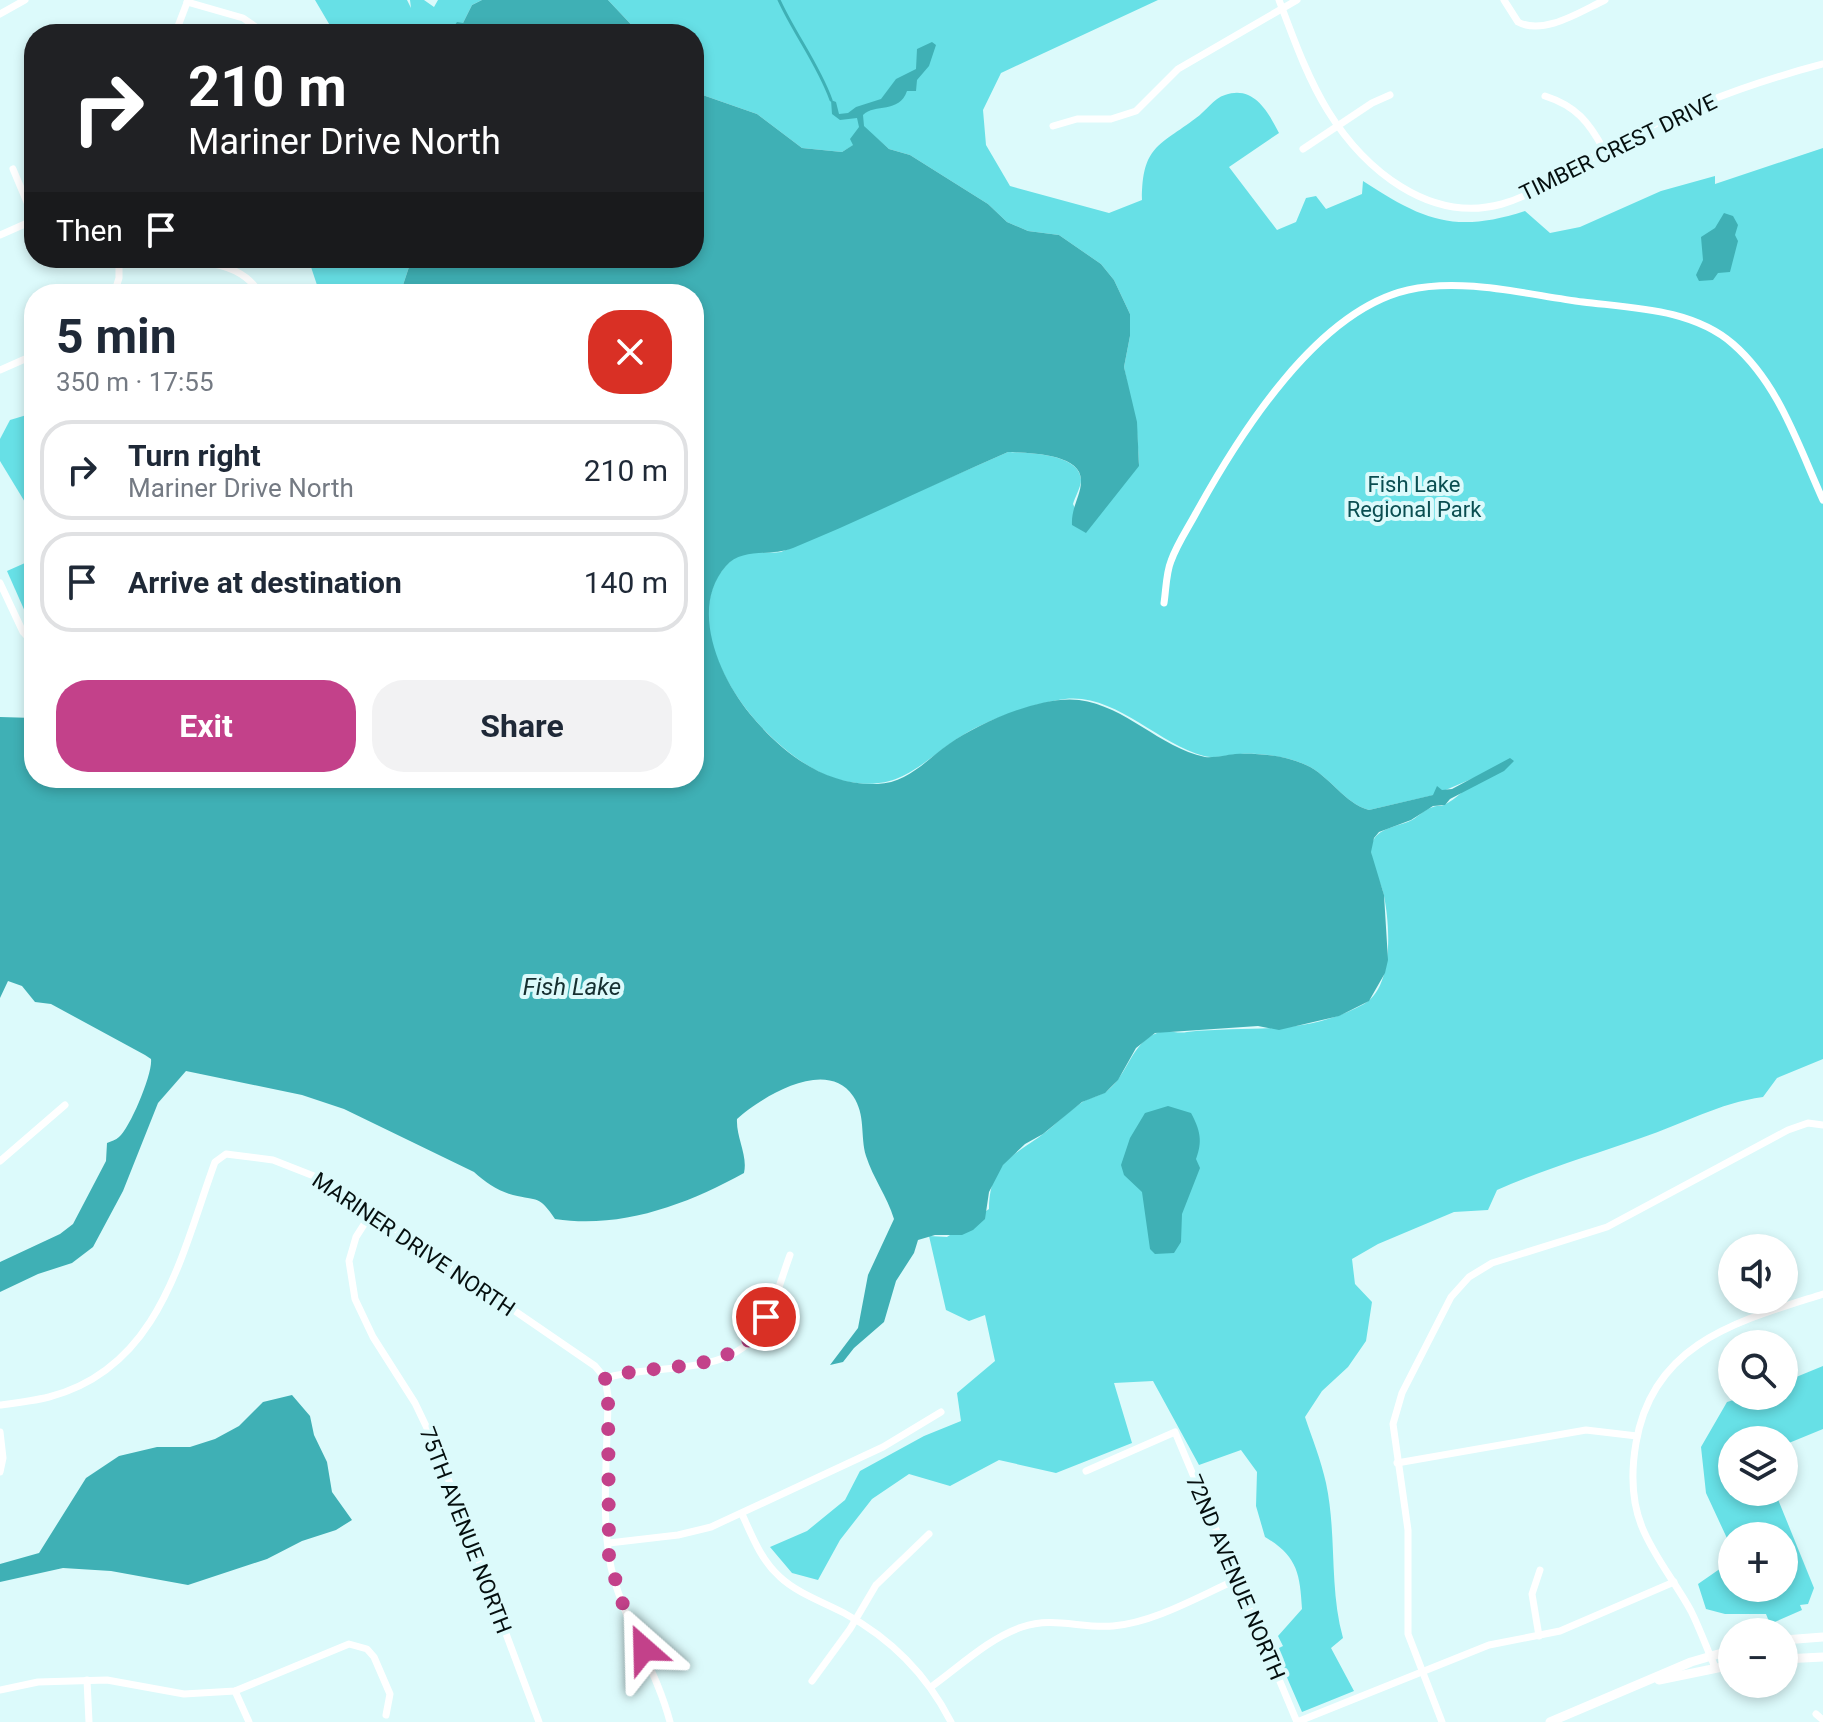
<!DOCTYPE html>
<html lang="en">
<head>
<meta charset="utf-8">
<style>
	:root { --surface:#fff; --page:#f2f2f3; --text:#1f2937; --muted:#747a83; --line:#e0e1e3; --accent:#c3418a }
	body { margin:0; font-family:Roboto,sans-serif; background:var(--page); color:var(--text); height:100vh; display:flex; flex-direction:column; font-size:30px; white-space:nowrap }
	* { box-sizing:border-box; margin:0 }
	p { font-size:26px; color:var(--muted) }
	.icon { flex:none; width:44px; height:44px; fill:none; stroke:currentColor; stroke-width:2; stroke-linecap:round; stroke-linejoin:round }
	.map { position:relative; flex:1; overflow:hidden }
	.sheet { position:absolute; left:24px; top:284px; width:680px; height:504px; display:flex; flex-direction:column; background:var(--surface); border-radius:32px; box-shadow:0 4px 12px #0003 }
	.sheet>* { flex:none }
	.guide { position:absolute; left:24px; top:24px; width:680px; height:244px; border-radius:32px; box-shadow:0 4px 12px #0003; background:#202124; color:#fff; overflow:hidden }
	.tools { position:absolute; left:1718px; top:1234px; display:grid; gap:16px }
	.tools a { display:grid; place-items:center; width:80px; height:80px; border-radius:50%; background:var(--surface); box-shadow:0 4px 12px #0003; font-size:40px }
	.pin { position:absolute; display:grid; place-items:center; width:68px; height:68px; color:#fff; margin:-34px; border:4px solid #fff; border-radius:50%; box-shadow:0 2px 8px #0007 }
	.me { position:absolute; width:88px; margin:-44px; rotate:335deg; stroke-linejoin:round; filter:drop-shadow(0 0 6px #0008) }
	.turn { display:flex; align-items:center; gap:28px; height:168px; padding:0 32px; font-size:36px }
	.turn .icon { width:104px; height:104px; stroke-width:2.5 }
	.turn b { display:block; font-size:56px; line-height:68px }
	.then { display:flex; align-items:center; height:76px; padding:0 32px; background:#0003; gap:16px; font-size:30px }
	.round { display:grid; place-items:center; flex:none; width:84px; height:84px; border-radius:32px; background:var(--page) }
	.head { display:flex; align-items:center; justify-content:space-between; height:136px; padding:0 32px }
	h1 { font-size:48px; font-weight:700; line-height:60px }
	.cta { display:flex; gap:16px; margin-top:auto; padding:16px 32px }
	.cta a { flex:1; height:92px; border-radius:32px; background:var(--accent); color:#fff; font-size:32px; font-weight:700; line-height:92px; text-align:center }
	.cta a+a { background:var(--page); color:var(--text) }
	ul { padding:0; list-style:none }
	li { display:flex; align-items:center; gap:24px; height:100px; margin:0 16px 12px; padding:0 16px; border:4px solid var(--line); border-radius:32px }
	li div { flex:1 }
	li b { display:block; font-size:30px }
	li em { font-style:normal }
	.map>svg:first-child { display:block }
	.green { fill:#67e0e6 }
	.water { fill:#3fb0b5 }
	.lines { fill:none; stroke-linecap:round; stroke-linejoin:round }
	.stream { stroke:#3fb0b5; stroke-width:3 }
	.minor { stroke:#fff; stroke-width:7 }
	.tertiary { stroke:#fff; stroke-width:9 }
	.route { stroke:#c3418a; stroke-width:14; stroke-dasharray:0 25.2 }
	.labels { text-anchor:middle; stroke-width:8; stroke-linejoin:round; paint-order:stroke }
	.street-label { font-size:22px; fill:#050f0f; stroke:#dcfafb }
	.park-label { font-size:22px; fill:#0a4e51; stroke:#dcfafb }
	.water-label { font-size:24px; font-style:italic; fill:#162f30; stroke:#dcfafb }
</style>
</head>
<body>
<div class="map">
<svg width="1823" height="1722" viewBox="0 0 1823 1722">
	<rect width="100%" height="100%" fill="#dcfafb"/>
	<g class="green">
		<path d="M 315,0 L 407,0 L 411,8 L 410,0 L 424,0 L 434,7 L 438,0 L 482,0 L 472,5 L 463,23 L 449,34 L 335,34 Z"/>
		<path d="M 608,0 L 1158,0 L 1001,73 L 983,110 L 986,145 L 1010,186 L 1109,213 L 1142,200 C 1142,146 1159,146 1196,118 C 1205,112 1214,98 1225,95 C 1254,85 1268,112 1279,133 L 1229,167 L 1277,230 L 1296,222 L 1306,198 L 1316,196 L 1326,209 L 1362,194 L 1363,181 C 1423,220 1454,234 1525,211 L 1550,233 L 1580,227 L 1661,191 L 1715,176 L 1715,184 L 1823,148 L 1823,1059 L 1777,1078 L 1763,1097 C 1719,1103 1683,1124 1641,1138 C 1593,1155 1544,1169 1497,1190 L 1488,1210 L 1454,1212 L 1378,1244 L 1352,1259 L 1355,1284 L 1372,1302 L 1366,1341 L 1348,1367 L 1322,1391 L 1305,1417 C 1312,1438 1321,1460 1326,1483 C 1337,1534 1329,1588 1343,1638 L 1331,1648 L 1354,1691 L 1302,1712 L 1275,1650 L 1283,1646 L 1278,1636 L 1302,1609 C 1300,1573 1297,1556 1265,1537 L 1256,1506 L 1257,1472 L 1241,1450 L 1199,1465 L 1153,1381 L 1114,1383 L 1132,1443 L 1056,1473 L 999,1460 L 950,1486 L 909,1474 L 872,1499 L 840,1540 L 818,1580 L 792,1573 L 770,1547 L 807,1531 L 845,1500 L 860,1471 L 924,1436 L 961,1421 L 957,1393 L 995,1361 L 985,1315 L 969,1321 L 946,1310 L 929,1236 L 947,1237 L 989,1209 C 990,1160 1014,1157 1047,1131 C 1059,1121 1071,1109 1084,1101 C 1091,1097 1100,1096 1107,1091 C 1128,1075 1131,1043 1157,1033 C 1167,1029 1177,1034 1187,1032 C 1253,1025 1303,1037 1364,1004 C 1394,987 1390,925 1384,896 C 1381,881 1370,864 1371,849 C 1373,827 1396,828 1412,820 C 1419,816 1425,809 1433,807 C 1436,805 1441,807 1444,805 C 1456,799 1467,788 1476,777 L 1434,795 L 1369,810 C 1345,804 1329,775 1306,765 C 1287,756 1261,753 1240,754 C 1229,755 1214,759 1204,756 C 1158,744 1115,693 1065,699 C 1038,702 992,718 968,732 C 922,759 904,794 844,781 C 777,766 686,658 713,587 C 718,574 727,561 740,555 C 752,550 768,554 781,552 L 1008,452 C 1026,453 1080,453 1081,480 C 1081,487 1075,497 1073,504 L 1086,532 L 1139,463 L 1137,432 L 1124,367 L 1130,336 L 1130,314 L 1114,280 L 1101,264 L 1059,235 L 1028,231 L 1007,222 L 988,204 L 910,155 L 889,149 L 872,134 L 842,152 L 802,148 L 757,114 L 694,92 L 694,34 L 640,34 Z"/>
		<path d="M 308,258 L 412,258 L 400,294 L 320,294 Z"/>
		<path d="M 30,414 L 34,420 L 34,517 L 0,461 L 0,439 L 10,420 Z"/>
		<path d="M 34,559 L 34,632 L 7,571 Z"/>
		<path d="M 1823,1366 L 1823,1429 L 1784,1445 L 1784,1440 L 1732,1440 L 1732,1492 L 1775,1492 L 1814,1588 L 1808,1604 L 1800,1605 L 1802,1610 L 1770,1624 L 1766,1614 L 1725,1614 L 1706,1609 L 1698,1584 L 1724,1566 L 1732,1551 L 1732,1588 L 1784,1588 L 1784,1536 L 1732,1536 L 1732,1549 L 1706,1493 L 1701,1447 L 1727,1402 L 1747,1396 L 1784,1396 L 1784,1382 Z"/>
	</g>
	<g class="water">
		<path d="M 482,0 L 608,0 L 640,34 L 449,34 L 457,22 L 463,23 L 472,5 Z"/>
		<path d="M 932,42 L 936,45 L 929,66 L 917,80 L 916,91 L 907,91 C 899,114 875,103 863,115 L 864,126 L 889,149 L 910,155 L 988,204 L 1007,222 L 1028,231 L 1059,235 L 1101,264 L 1114,280 L 1130,314 L 1130,336 L 1124,367 L 1137,422 L 1139,466 L 1086,533 L 1072,525 C 1071,507 1081,496 1081,481 C 1082,453 1026,453 1008,452 C 936,483 866,518 793,548 C 771,557 742,547 726,566 C 689,608 719,676 750,714 C 782,753 825,786 877,784 C 908,783 926,760 949,744 C 979,723 1042,695 1079,700 C 1126,706 1159,747 1205,757 C 1214,758 1226,755 1235,754 C 1257,753 1285,755 1306,765 C 1329,775 1345,804 1369,810 L 1433,795 L 1437,786 L 1442,790 L 1452,789 L 1510,758 L 1514,761 L 1504,771 L 1450,799 L 1445,805 L 1433,806 L 1411,820 L 1379,832 L 1374,838 L 1371,852 L 1384,895 L 1388,960 L 1385,973 L 1369,1001 L 1339,1016 L 1279,1030 L 1258,1026 L 1155,1033 L 1136,1048 L 1118,1080 L 1105,1093 L 1082,1102 L 1043,1134 L 1025,1144 L 1003,1165 L 989,1192 L 985,1219 L 973,1230 L 962,1235 L 935,1235 L 918,1240 L 914,1253 L 896,1281 L 884,1322 L 854,1348 L 843,1362 L 830,1365 L 858,1328 L 868,1275 L 894,1219 C 887,1196 873,1178 866,1156 C 860,1136 866,1115 853,1096 C 826,1057 762,1097 737,1119 C 736,1138 748,1155 744,1173 C 686,1205 621,1229 555,1219 C 539,1195 538,1201 513,1195 C 498,1191 485,1182 474,1172 L 344,1109 L 302,1095 L 186,1071 L 158,1103 L 123,1191 L 93,1247 L 72,1263 L 38,1274 L 0,1292 L 0,1262 L 60,1234 L 73,1224 L 106,1161 L 107,1143 C 111,1141 116,1140 119,1137 C 130,1128 153,1073 151,1059 L 145,1055 L 51,1004 L 35,1002 L 22,986 L 8,981 L 0,998 L 0,717 L 34,718 L 34,778 L 694,778 L 694,294 L 400,294 L 412,258 L 694,258 L 694,92 L 757,114 L 802,148 L 842,152 L 853,145 L 850,139 L 859,127 L 857,118 L 840,120 L 832,114 L 831,100 L 836,102 L 839,114 L 848,113 L 856,107 L 881,99 L 896,79 L 916,69 L 917,49 Z"/>
		<path d="M 1724,213 L 1733,216 L 1738,225 L 1735,235 L 1738,241 L 1730,272 L 1718,273 L 1713,280 L 1699,281 L 1696,275 L 1703,260 L 1701,237 L 1715,228 Z"/>
		<path d="M 1168,1106 L 1191,1113 C 1200,1130 1203,1141 1196,1159 L 1200,1168 L 1182,1214 L 1181,1242 L 1174,1253 L 1155,1254 L 1150,1249 L 1142,1192 L 1124,1175 L 1121,1165 L 1130,1138 L 1145,1113 Z"/>
		<path d="M 292,1395 L 310,1416 L 314,1435 L 327,1462 L 332,1492 L 352,1520 L 336,1530 L 302,1541 L 267,1559 L 188,1585 L 111,1571 L 63,1568 L 0,1582 L 0,1564 L 39,1553 L 86,1478 L 119,1456 L 157,1447 L 190,1447 L 215,1439 L 239,1426 L 263,1402 Z"/>
	</g>
	<g class="lines">
		<path class="stream" d="M 779,0 C 795,35 818,64 831,100"/>
		<g class="minor">
			<path d="M 1279,0 C 1293,37 1307,77 1328,111 C 1364,169 1429,224 1502,204 C 1546,191 1585,159 1625,139 C 1689,106 1754,82 1823,64"/>
			<path d="M 1504,0 L 1518,22 C 1544,36 1581,11 1605,0"/>
			<path d="M 187,2 L 243,18 L 266,34"/>
			<path d="M 0,14 L 25,0"/>
			<path d="M 175,34 L 188,0"/>
			<path d="M 1545,96 C 1576,106 1589,122 1604,150"/>
			<path d="M 1053,126 L 1077,119 L 1111,119 L 1136,111 L 1178,69 L 1297,0"/>
			<path d="M 1303,149 L 1372,103 L 1390,95"/>
			<path d="M 13,169 L 34,219"/>
			<path d="M 0,235 L 34,220"/>
			<path d="M 120,264 C 165,264 235,249 260,294"/>
			<path d="M 114,294 L 119,278 L 119,258"/>
			<path d="M 0,370 L 34,355"/>
			<path d="M 0,583 L 23,632 L 34,644"/>
			<path d="M 1164,603 C 1166,590 1166,573 1171,561 C 1177,544 1188,528 1196,513 C 1239,435 1316,311 1408,290 C 1463,277 1528,295 1583,302 C 1633,308 1693,309 1733,344 C 1779,384 1798,445 1823,500"/>
			<path d="M 0,1161 L 65,1105"/>
			<path d="M 372,1212 L 356,1237 L 349,1261 L 355,1299 L 373,1337 L 415,1403 L 437,1449 L 539,1722"/>
			<path d="M 605,1378 L 608,1396 C 608,1449 599,1529 614,1579 C 628,1629 657,1672 670,1722"/>
			<path d="M 0,1405 C 16,1403 33,1401 49,1397 C 160,1368 181,1255 215,1162 L 226,1154 L 273,1160 L 324,1180 L 595,1366 L 605,1378 C 653,1363 728,1378 760,1330 C 774,1308 781,1279 790,1255"/>
			<path d="M 0,1432 L 3,1458 L 0,1472"/>
			<path d="M 1397,1463 L 1586,1430 L 1637,1436"/>
			<path d="M 1086,1471 L 1175,1432 L 1297,1722"/>
			<path d="M 742,1514 C 752,1536 761,1560 780,1577 C 797,1593 823,1602 844,1613 C 890,1638 927,1675 951,1722"/>
			<path d="M 609,1543 L 678,1535 L 711,1527 L 883,1447 L 941,1412"/>
			<path d="M 1539,1636 L 1532,1594 L 1540,1570"/>
			<path d="M 1715,1667 C 1707,1649 1700,1629 1691,1611 C 1676,1583 1654,1557 1642,1527 C 1631,1500 1631,1472 1636,1443 C 1653,1342 1739,1321 1823,1294"/>
			<path d="M 87,1680 L 89,1722"/>
			<path d="M 812,1681 L 850,1629 L 876,1585 L 929,1534"/>
			<path d="M 931,1687 C 959,1667 989,1638 1022,1627 C 1053,1616 1082,1629 1113,1626 C 1156,1622 1199,1596 1238,1579"/>
			<path d="M 0,1690 L 38,1682 L 107,1680 L 184,1694 L 235,1691 L 349,1644 L 367,1649 L 374,1657 L 390,1694 L 386,1715"/>
			<path d="M 235,1691 L 249,1722"/>
			<path d="M 1816,1714 L 1823,1720"/>
			<path d="M 1297,1722 L 1489,1645 L 1560,1631 L 1674,1582"/>
			<path d="M 1442,1722 L 1408,1634 L 1408,1530 L 1393,1424 L 1402,1393 L 1451,1297 L 1469,1277 L 1492,1263 L 1607,1227 L 1788,1130 L 1808,1123 L 1823,1125"/>
		</g>
		<g class="tertiary">
			<path d="M 1784,1640 L 1823,1637"/>
			<path d="M 1784,1659 L 1823,1657"/>
			<path d="M 1659,1680 L 1732,1665"/>
			<path d="M 1550,1722 L 1691,1662 L 1732,1650"/>
		</g>
	</g>
	<g class="lines">
		<path class="route" d="M 644,1649 L 622,1602 L 609,1558 L 608,1396 L 605,1378 C 662,1360 734,1379 766,1317"/>
	</g>
	<g class="labels">
		<g class="street-label">
			<text transform="translate(1618 147) rotate(-26)" y="8">TIMBER CREST DRIVE</text>
			<text transform="translate(414 1244) rotate(34)" y="8">MARINER DRIVE NORTH</text>
			<text transform="translate(466 1530) rotate(69)" y="8">75TH AVENUE NORTH</text>
			<text transform="translate(1236 1577) rotate(67)" y="8">72ND AVENUE NORTH</text>
		</g>
		<g class="park-label">
			<text x="1414" y="492">Fish Lake<tspan x="1414" dy="25">Regional Park</tspan></text>
		</g>
		<g class="water-label">
			<text x="572" y="995">Fish Lake</text>
		</g>
	</g>
</svg>
<div class="tools">
<a><svg class="icon" aria-label="sound" viewBox="0 0 24 24"><path d="M4 9h4l5-4v14l-5-4H4zM17 9q2 3 0 6"/></svg></a>
<a><svg class="icon" aria-label="search" viewBox="0 0 24 24"><circle cx="10" cy="10" r="6"/><path d="M15 15l6 6"/></svg></a>
<a><svg class="icon" aria-label="layers" viewBox="0 0 24 24"><path d="M12 4l9 5-9 5-9-5zM3 14l9 5 9-5"/></svg></a>
<a>+</a>
<a>−</a>
</div>
<div class="pin" style="left:766px;top:1317px;background:#d93025"><svg class="icon" aria-label="arrive" viewBox="0 0 24 24"><path d="M6 21V4h12l-3 4 3 4H6"/></svg></div>
<svg class="me" style="left:644px;top:1649px" viewBox="-20 -20 40 40"><path d="M0-17L14 15 0 8-14 15z" fill="#c3418a" stroke="#fff" stroke-width="4"/></svg>
<div class="guide">
<div class="turn"><svg class="icon" aria-label="right" viewBox="0 0 24 24"><path d="M7 20v-9h11M14 6l5 5-5 5"/></svg><div><b>210 m</b>Mariner Drive North</div></div>
<div class="then">Then<svg class="icon" aria-label="arrive" viewBox="0 0 24 24"><path d="M6 21V4h12l-3 4 3 4H6"/></svg></div>
</div>
<section class="sheet">
<div class="head"><div><h1>5 min</h1><p>350 m · 17:55</p></div><a class="round" style="background:#d93025;color:#fff"><svg class="icon" aria-label="close" viewBox="0 0 24 24"><path d="M6 6l12 12M18 6L6 18"/></svg></a></div>
<ul>
<li><svg class="icon" aria-label="right" viewBox="0 0 24 24"><path d="M7 20v-9h11M14 6l5 5-5 5"/></svg><div><b>Turn right</b><p>Mariner Drive North</p></div><em>210 m</em></li>
<li><svg class="icon" aria-label="arrive" viewBox="0 0 24 24"><path d="M6 21V4h12l-3 4 3 4H6"/></svg><div><b>Arrive at destination</b></div><em>140 m</em></li>
</ul>
<div class="cta"><a>Exit</a><a>Share</a></div>
</section>
</div>
</body>
</html>
